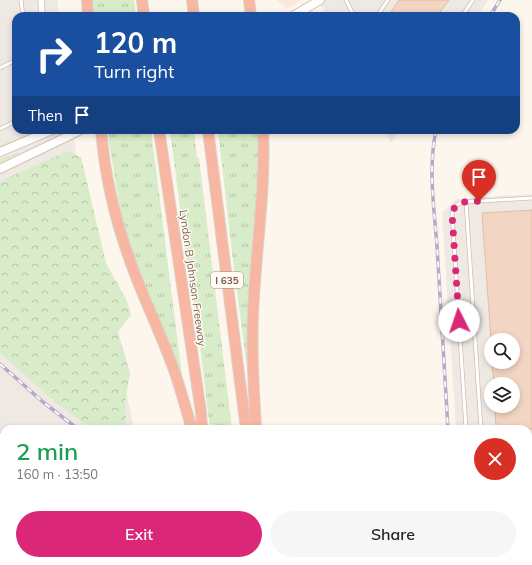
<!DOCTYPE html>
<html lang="en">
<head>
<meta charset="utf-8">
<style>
	:root { --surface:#fff; --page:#f6f6f6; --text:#222; --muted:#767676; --accent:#db2777 }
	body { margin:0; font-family:Mulish,sans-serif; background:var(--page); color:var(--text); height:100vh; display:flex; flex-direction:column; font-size:15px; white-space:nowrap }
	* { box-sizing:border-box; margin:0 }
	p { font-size:13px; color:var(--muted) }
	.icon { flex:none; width:22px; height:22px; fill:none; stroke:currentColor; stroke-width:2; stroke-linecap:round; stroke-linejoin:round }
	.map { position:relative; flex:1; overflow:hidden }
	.sheet { position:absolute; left:0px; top:425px; width:532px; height:140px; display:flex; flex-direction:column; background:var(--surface); border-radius:12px 12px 0 0; box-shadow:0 2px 6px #0003 }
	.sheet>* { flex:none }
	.top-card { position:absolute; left:12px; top:12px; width:508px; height:122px; border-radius:12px; box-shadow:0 2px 6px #0003; background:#1a4fa0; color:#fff; overflow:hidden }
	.controls { position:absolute; left:484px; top:333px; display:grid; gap:8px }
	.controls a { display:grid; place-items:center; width:36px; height:36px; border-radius:50%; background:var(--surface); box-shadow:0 2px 6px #0003; font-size:20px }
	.pin { position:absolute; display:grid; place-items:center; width:34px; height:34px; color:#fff; margin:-41px -17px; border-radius:50% 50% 50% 0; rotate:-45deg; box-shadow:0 0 4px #0007 }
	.pin .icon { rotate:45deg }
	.me { position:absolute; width:44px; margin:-22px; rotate:356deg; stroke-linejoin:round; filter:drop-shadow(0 0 3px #0008) }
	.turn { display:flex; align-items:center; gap:14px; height:84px; padding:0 16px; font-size:18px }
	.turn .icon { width:52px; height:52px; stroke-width:2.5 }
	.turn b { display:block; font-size:28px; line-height:34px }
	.then { display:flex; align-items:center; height:38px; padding:0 16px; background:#0003; gap:8px; font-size:15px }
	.round { display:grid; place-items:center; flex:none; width:42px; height:42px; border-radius:21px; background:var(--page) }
	.overview { display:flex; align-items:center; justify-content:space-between; height:68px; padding:0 16px }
	h1 { font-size:24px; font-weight:600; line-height:30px; color:#1e9e55 }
	.action { display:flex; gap:8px; margin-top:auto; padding:8px 16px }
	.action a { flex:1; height:46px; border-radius:24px; background:var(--accent); color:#fff; font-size:16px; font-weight:600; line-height:46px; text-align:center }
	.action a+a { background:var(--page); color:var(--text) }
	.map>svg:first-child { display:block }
	.commercial { fill:#fde8e0 }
	.industrial { fill:#efe9e4; fill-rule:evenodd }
	.grass { fill:url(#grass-tufts) }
	.forest { fill:url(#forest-crowns) }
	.building { fill:#f3d5c3; stroke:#e6bba3 }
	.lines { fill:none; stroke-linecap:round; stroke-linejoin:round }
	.lane-casing { stroke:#d1beb0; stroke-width:4.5 }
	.street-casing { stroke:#d1beb0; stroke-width:7 }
	.secondary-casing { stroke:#d6c0b0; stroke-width:10 }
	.highway-casing { stroke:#dad1cd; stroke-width:12 }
	.lane { stroke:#fff; stroke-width:3 }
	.street { stroke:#fff; stroke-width:5.5 }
	.secondary { stroke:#fff; stroke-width:8 }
	.highway { stroke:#f7b7a3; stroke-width:10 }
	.rail-casing { stroke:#b9a8c9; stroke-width:3.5 }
	.rail { stroke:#fffaf3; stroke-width:2; stroke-dasharray:6; stroke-linecap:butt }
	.route { stroke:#db2777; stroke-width:7; stroke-dasharray:0 12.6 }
	.labels { text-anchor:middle; stroke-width:3; stroke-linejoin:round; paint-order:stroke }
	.shield { fill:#fffaf3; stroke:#a28b7f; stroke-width:1 }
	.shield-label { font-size:10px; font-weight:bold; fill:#7a5c4d }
	.street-label { font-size:11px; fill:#7a5c4d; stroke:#fffaf3 }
</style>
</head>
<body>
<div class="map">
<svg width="532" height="565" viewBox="0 0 532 565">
	<defs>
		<pattern id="grass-tufts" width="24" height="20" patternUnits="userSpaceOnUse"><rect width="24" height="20" fill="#d8ecc9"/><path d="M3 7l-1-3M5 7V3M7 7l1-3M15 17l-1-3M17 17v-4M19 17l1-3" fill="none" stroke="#b4c2a5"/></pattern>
		<pattern id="forest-crowns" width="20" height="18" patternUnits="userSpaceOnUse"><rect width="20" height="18" fill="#d8ecc9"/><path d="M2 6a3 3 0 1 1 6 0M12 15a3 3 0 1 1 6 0" fill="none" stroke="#b4c2a5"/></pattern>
	</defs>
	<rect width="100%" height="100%" fill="#fdf6ec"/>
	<path class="commercial" d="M 276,0 L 302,0 L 287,9 Z"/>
	<g class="industrial">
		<path d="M 0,0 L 58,0 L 58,16 L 16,16 L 16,130 L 73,130 L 76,154 L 134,429 L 4,429 L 4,561 L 155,561 L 156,565 L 0,565 Z"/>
		<path d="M 318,0 L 488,0 L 478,16 L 327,16 Z"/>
		<path d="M 385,130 L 400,130 L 391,143 Z"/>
		<path d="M 532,194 L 532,565 L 466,565 L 466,561 L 528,561 L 528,429 L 456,429 L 442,213 L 457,199 ZM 491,340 L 513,340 L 513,362 L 491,362 ZM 491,384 L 513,384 L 513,406 L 491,406 Z"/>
	</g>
	<g class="grass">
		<path d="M 92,0 L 134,0 L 136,16 L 94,16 Z"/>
		<path d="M 107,130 L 151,130 L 182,376 L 134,259 L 121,216 Z"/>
		<path d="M 170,130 L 194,130 L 197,158 L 199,158 L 232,429 L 210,429 L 198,328 L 187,263 Z"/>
		<path d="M 218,130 L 260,130 L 251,375 L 248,375 L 233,261 Z"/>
		<path d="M 19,153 L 0,164 L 0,159 Z"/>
	</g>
	<path class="forest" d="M 68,151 L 81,157 L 106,263 L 127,301 L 131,315 L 118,332 L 130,373 L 125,403 L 126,429 L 91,429 L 54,401 L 0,353 L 0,181 Z"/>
	<g class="building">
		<path d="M 399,0 L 449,0 L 437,16 L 388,16 Z"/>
		<path d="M 532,210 L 532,429 L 496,429 L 495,406 L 513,406 L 513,384 L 494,384 L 492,362 L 513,362 L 513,340 L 491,340 L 482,213 Z"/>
	</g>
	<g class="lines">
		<g class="lane-casing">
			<g id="lane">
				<path d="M 21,0 L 23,16"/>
				<path d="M 346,0 L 354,16"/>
				<path d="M 377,16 L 388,0"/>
				<path d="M 462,16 L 473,0"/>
				<path d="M 0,68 L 16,60"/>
				<path d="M 0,129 L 16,121"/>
				<path d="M 466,202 L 481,429"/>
				<path d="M 466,429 L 452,213 C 454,206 457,204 464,202 L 532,198"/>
				<path d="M 0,434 L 4,436"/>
				<path d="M 0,490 L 4,486"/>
				<path d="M 0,492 L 4,500"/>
				<path d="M 528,492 L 532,491"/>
				<path d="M 528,517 L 532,517"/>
				<path d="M 34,561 L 36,565"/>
				<path d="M 71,561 L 73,565"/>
				<path d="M 475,561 L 475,565"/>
				<path d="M 138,565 L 140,561"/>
			</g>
		</g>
		<g class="street-casing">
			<path id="street" d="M 41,0 L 42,16"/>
		</g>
		<g class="secondary-casing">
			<g id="secondary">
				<path d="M 293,16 L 320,0"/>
				<path d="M 0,152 L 52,130"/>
				<path d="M 0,169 L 81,130"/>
			</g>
		</g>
		<g class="highway-casing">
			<g id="highway">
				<path d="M 87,0 L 88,16"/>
				<path d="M 142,0 L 144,16"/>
				<path d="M 192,0 L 194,16"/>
				<path d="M 249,0 L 251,16"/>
				<path d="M 101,130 C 105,178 116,224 133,269 C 147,307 166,344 178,382 C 183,398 187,413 192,429"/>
				<path d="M 159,130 L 201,412 L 202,429"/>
				<path d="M 208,130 L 246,429"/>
				<path d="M 256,429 C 254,391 251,354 253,316 C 255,254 266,192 263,130"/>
				<path d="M 219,561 L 220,565"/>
				<path d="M 263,561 L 263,565"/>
			</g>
		</g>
		<use href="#lane" class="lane"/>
		<use href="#street" class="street"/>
		<use href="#secondary" class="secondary"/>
		<use href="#highway" class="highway"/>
		<g class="rail-casing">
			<g id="rail">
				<path d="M 490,16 L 500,0"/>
				<path d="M 436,130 C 428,169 434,207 437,246 C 441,307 444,368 448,429"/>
				<path d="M 0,364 L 43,402 L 78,429"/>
				<path d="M 242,561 L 247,565"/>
				<path d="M 457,561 L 457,565"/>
			</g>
		</g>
		<use href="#rail" class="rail"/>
	</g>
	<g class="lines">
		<path class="route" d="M 459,321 L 452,213 C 456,200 468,202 479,201"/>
	</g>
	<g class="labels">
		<rect class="shield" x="211" y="272" width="32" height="16" rx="3"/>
		<g class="shield-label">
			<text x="227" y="284">I 635</text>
		</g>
		<g class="street-label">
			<text transform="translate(193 278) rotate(82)" y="4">Lyndon B Johnson Freeway</text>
		</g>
	</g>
</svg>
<div class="controls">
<a><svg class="icon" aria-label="search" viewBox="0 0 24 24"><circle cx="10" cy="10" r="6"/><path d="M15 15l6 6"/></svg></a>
<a><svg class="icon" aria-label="layers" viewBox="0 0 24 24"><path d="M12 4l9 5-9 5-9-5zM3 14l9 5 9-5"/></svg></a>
</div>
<div class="pin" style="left:479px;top:201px;background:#d93025"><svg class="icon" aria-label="arrive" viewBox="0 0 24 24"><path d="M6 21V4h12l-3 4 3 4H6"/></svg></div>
<svg class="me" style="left:459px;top:321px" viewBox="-20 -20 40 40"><circle r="19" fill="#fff"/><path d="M0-13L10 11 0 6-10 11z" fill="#db2777"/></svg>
<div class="top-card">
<div class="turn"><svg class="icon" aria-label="right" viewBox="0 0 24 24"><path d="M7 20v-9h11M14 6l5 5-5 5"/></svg><div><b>120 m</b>Turn right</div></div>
<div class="then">Then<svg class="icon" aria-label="arrive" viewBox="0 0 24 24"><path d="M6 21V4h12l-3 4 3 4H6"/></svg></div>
</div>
<section class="sheet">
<div class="overview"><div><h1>2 min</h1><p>160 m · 13:50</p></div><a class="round" style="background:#d93025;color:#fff"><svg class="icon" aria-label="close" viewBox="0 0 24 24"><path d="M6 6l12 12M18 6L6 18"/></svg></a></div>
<div class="action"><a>Exit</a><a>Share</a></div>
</section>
</div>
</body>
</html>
